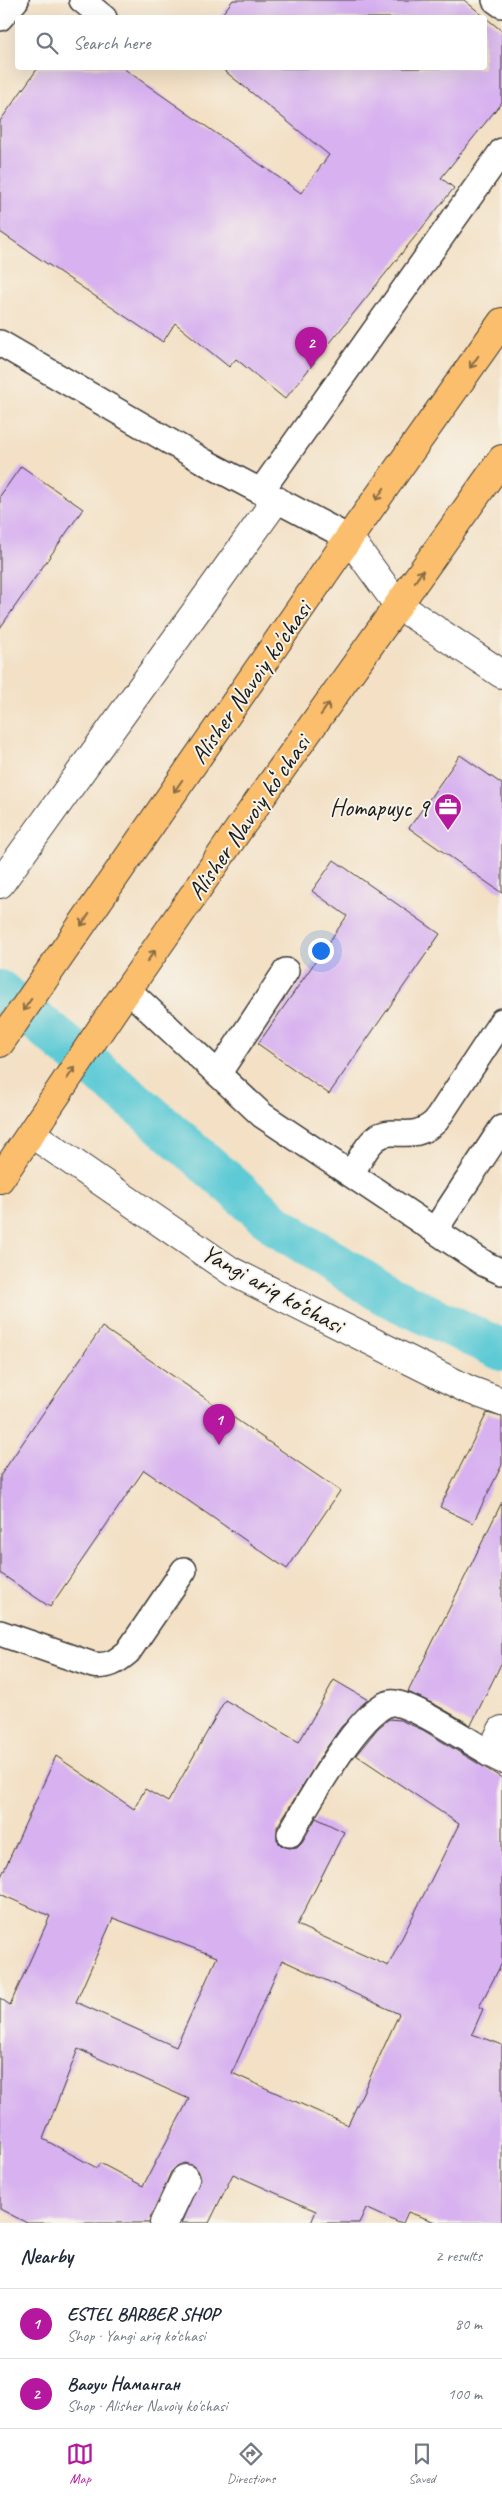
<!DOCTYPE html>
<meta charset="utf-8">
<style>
body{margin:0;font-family:Caveat,sans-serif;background:#f2f2f3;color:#1f2937}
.you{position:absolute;left:320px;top:950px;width:18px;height:18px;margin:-12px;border:4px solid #fff;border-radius:50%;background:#1a73e8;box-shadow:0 0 0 8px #1a73e833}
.badge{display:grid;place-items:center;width:32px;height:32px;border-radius:50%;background:#b5179e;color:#fff;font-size:16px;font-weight:700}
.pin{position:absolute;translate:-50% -41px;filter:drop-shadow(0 1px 2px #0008)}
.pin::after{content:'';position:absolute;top:26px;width:18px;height:15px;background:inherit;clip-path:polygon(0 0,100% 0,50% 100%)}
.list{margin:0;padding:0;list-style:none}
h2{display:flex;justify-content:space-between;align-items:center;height:65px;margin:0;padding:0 20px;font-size:21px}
h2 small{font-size:16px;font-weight:400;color:#747a83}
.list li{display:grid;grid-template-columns:32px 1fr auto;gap:15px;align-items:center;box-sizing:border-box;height:70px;padding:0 20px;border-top:1px solid #e0e1e3}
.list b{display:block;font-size:19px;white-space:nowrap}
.list p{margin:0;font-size:16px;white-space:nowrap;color:#747a83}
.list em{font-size:16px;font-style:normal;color:#747a83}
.icon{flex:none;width:28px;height:28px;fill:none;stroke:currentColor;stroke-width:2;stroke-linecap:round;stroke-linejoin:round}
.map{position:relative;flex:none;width:502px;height:2223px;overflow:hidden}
.search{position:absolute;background:#fff;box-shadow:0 5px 20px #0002;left:15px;right:15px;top:15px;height:55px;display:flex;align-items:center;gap:12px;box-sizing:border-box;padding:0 18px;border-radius:5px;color:#747a83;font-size:19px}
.sheet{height:205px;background:#fff}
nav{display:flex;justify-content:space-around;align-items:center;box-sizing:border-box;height:70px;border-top:1px solid #e0e1e3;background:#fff;font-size:14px;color:#747a83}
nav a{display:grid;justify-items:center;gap:2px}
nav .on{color:#b5179e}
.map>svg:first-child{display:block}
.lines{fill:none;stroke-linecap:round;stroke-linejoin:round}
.canal{stroke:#5dcad5;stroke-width:42}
.building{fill:#d7b1f0;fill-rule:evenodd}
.service-casing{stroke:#3c3935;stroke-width:28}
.pedestrian-casing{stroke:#3c3935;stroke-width:30}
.minor-casing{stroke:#3c3935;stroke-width:30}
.primary-casing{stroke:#3c3935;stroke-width:30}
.service{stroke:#fff;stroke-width:25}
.pedestrian{stroke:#fff;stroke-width:28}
.minor{stroke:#fff;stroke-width:28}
.primary{stroke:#fabe6d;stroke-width:28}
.oneway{stroke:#8b6d44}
.labels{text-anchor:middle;stroke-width:4;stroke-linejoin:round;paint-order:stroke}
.street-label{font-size:25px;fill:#1c1c1c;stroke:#f7f3e8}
.poi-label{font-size:25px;fill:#1c1c1c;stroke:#f7f3e8;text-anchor:end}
</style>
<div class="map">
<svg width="502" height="2223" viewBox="0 0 502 2223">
<rect width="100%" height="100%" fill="#f7f3e8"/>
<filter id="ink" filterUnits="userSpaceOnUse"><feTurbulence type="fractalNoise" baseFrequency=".02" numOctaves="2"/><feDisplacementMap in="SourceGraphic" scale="10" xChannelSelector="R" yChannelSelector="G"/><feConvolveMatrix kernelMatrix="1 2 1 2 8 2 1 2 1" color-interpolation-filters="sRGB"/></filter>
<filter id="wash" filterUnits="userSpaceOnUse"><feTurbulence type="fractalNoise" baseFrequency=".0096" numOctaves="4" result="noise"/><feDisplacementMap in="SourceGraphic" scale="20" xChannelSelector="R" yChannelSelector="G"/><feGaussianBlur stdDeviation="1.12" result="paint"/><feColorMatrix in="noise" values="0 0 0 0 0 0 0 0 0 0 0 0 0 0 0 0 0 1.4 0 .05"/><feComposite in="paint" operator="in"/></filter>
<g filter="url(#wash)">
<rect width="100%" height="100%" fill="#f3e0c5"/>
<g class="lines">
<polyline class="canal" points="0,991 138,1104 279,1227 384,1294 502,1350"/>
</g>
<g id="blocks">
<g class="building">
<polygon points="233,0 464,0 502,31 502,102 441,178 454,188 285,399 236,359 229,367 175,323 163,342 0,232 0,121 38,68 123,68 301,193 329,155 221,68 484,68 484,18 219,18"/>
<polygon points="21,466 83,509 0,628 0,496"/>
<polygon points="460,755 502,784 502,893 409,828"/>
<polygon points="334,860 440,934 329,1094 258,1044 347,916 312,891"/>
<polygon points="102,1327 340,1491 287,1569 144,1470 50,1607 0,1573 0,1476"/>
<polygon points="487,1413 502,1417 502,1465 473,1523 440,1507"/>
<polygon points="502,1502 502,1662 471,1725 436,1705 408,1692"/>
<path d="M334,1680L368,1700L341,1727L325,1750L277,1827V1841L282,1846L289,1848L297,1847L302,1842L316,1818L344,1832L297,1925L388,1966L459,1824L356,1755L378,1728L389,1719L400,1720L423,1730L502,1778V1963L479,2007L483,2009L472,2034L502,2045V2223H438L408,2212L403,2223H399L366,2208L359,2223H311L316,2211L233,2174L209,2223H181L201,2178L198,2170L192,2165L184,2163L177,2166L171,2172L149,2223H27L0,2209V1998L10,2005L50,1916L0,1894V1879L56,1756L134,1809L145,1789L168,1802L225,1700L299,1742ZM113,1918L217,1957L176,2047L76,2002ZM282,1960L399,2014L348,2125L232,2073ZM78,2049L189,2099L143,2186L100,2163L97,2168L43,2139Z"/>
</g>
</g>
</g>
<g filter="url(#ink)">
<use href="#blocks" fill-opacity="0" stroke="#3c3935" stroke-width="1"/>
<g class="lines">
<g class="service-casing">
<g id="service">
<polyline points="82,0 104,18"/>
<polyline points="495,0 502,5"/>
<polyline points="0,18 16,0"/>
<polyline points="0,343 205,462 349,538"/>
<polyline points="261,491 502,151"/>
<polyline points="128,990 262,1115 485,1264 502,1272"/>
<polyline points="218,1074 286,971"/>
<path d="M351,1174C358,1164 365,1147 375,1139C393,1124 411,1145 436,1121L502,1021"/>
<polyline points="435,1230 502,1128"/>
<path d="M0,1633L93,1665C109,1667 116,1662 128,1652L184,1570"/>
<path d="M290,1834C304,1811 365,1698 395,1703C420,1708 466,1740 490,1753"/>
</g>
</g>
<g class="pedestrian-casing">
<polyline id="pedestrian" points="0,884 276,500"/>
</g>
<g class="minor-casing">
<g id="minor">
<polyline points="349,538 398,605 502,674"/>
<polyline points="32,1134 231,1271 467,1389 502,1402"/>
<polyline points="502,1730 490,1753 502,1759"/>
<polyline points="164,2223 185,2179"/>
</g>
</g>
<g class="primary-casing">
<g id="primary">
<polyline points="0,1043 349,538 502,322"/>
<polyline points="0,1179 113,1011 241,826 502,459"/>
</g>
</g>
<use href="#service" class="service"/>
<use href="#pedestrian" class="pedestrian"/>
<use href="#minor" class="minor"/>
<use href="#primary" class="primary"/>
</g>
<defs><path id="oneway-shaft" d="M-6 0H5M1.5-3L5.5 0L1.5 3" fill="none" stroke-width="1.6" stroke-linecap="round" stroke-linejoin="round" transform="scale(1.25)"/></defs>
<g class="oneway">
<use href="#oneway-shaft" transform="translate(474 362) rotate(125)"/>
<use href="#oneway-shaft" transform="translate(380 494) rotate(125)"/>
<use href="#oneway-shaft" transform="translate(419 576) rotate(-55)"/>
<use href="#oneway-shaft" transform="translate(325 709) rotate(-55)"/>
<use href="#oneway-shaft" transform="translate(178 786) rotate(125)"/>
<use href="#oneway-shaft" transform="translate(85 920) rotate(125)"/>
<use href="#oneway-shaft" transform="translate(151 956) rotate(-55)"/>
<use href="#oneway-shaft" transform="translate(27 1005) rotate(125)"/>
<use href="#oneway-shaft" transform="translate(71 1073) rotate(-56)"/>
</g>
</g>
<defs>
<g id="office-pin" transform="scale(1.4375)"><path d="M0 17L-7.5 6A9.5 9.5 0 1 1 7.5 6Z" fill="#b5179e" stroke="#f7f3e8"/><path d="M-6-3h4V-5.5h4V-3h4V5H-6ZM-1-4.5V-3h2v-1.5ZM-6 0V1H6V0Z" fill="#fff"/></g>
</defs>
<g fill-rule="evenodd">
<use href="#office-pin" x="448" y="807"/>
</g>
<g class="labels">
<g class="street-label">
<text transform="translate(250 682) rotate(-55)" y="9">Alisher Navoiy ko'chasi</text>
<text transform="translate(248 817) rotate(-55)" y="9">Alisher Navoiy koʻchasi</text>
<text transform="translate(273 1288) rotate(29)" y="9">Yangi ariq ko‘chasi</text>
</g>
<g class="poi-label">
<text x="429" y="816">Нотариус 9</text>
</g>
</g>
</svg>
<div class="you"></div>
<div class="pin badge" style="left:219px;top:1445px">1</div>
<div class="pin badge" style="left:311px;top:368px">2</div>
<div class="search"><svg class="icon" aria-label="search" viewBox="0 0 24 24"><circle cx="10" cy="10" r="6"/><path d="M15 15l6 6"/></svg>Search here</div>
</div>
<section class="sheet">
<h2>Nearby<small>2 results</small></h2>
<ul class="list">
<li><span class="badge">1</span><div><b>ESTEL BARBER SHOP</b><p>Shop · Yangi ariq ko‘chasi</p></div><em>80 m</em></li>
<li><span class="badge">2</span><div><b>Baoyu Наманган</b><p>Shop · Alisher Navoiy ko'chasi</p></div><em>100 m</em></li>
</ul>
</section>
<nav>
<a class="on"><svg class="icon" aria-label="map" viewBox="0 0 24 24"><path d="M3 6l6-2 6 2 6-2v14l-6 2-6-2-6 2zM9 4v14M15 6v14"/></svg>Map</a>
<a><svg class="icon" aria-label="directions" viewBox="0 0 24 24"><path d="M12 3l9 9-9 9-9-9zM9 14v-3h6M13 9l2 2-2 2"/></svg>Directions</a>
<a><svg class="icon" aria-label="saved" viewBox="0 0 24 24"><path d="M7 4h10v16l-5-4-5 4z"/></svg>Saved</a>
</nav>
